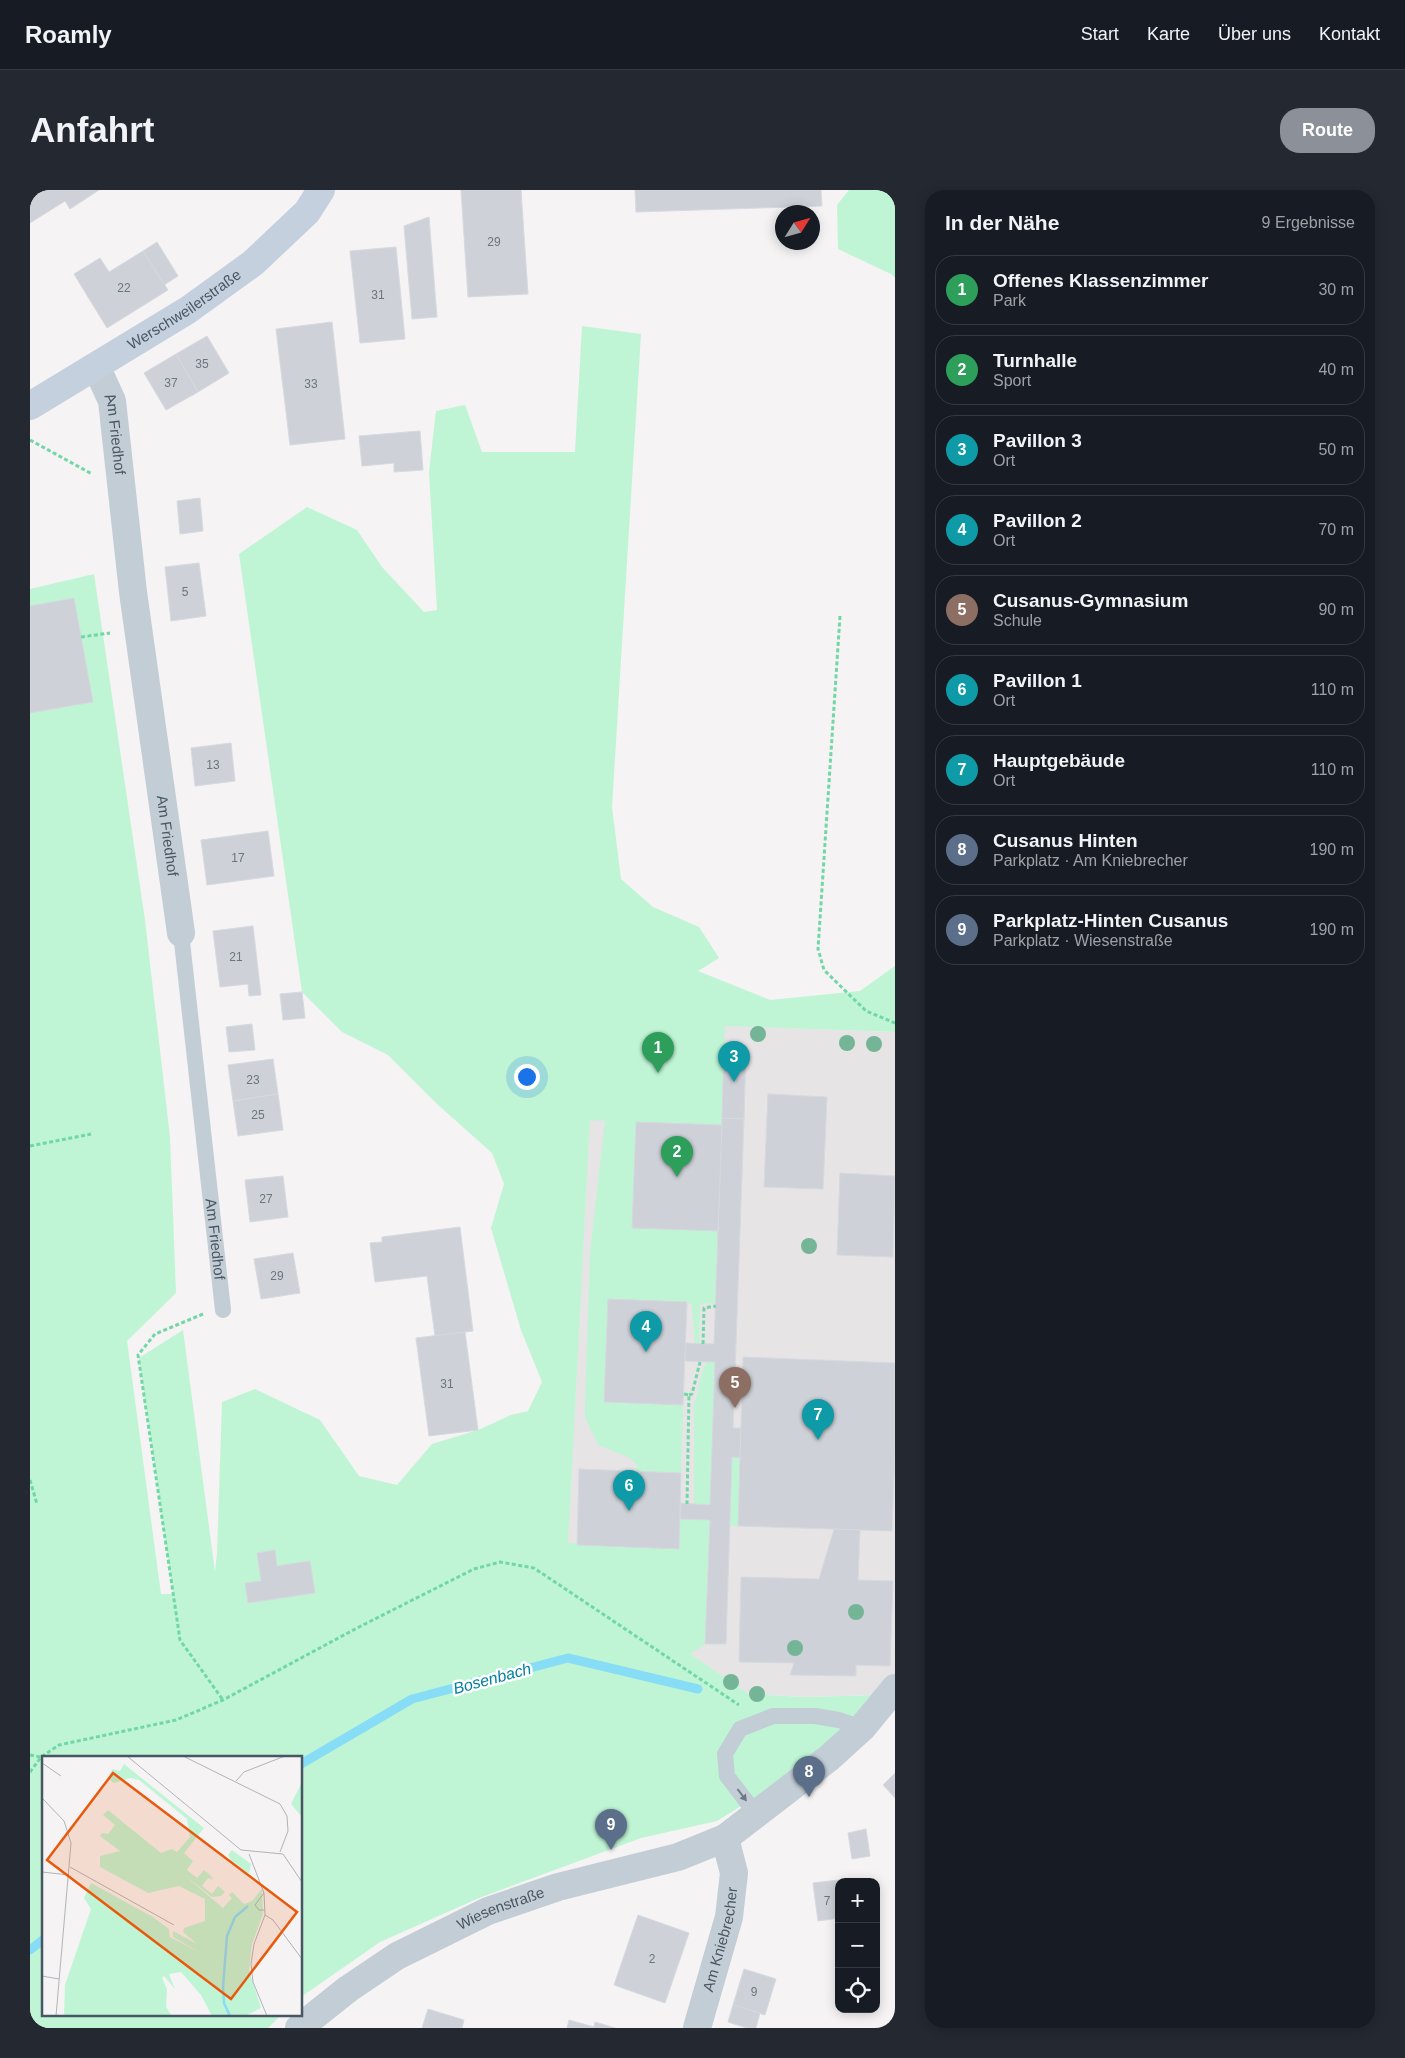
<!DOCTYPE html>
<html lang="de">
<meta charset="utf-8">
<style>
body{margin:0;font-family:Helvetica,sans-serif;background:#242831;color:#f1f3f6}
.controls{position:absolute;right:15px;bottom:15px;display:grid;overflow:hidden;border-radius:10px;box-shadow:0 2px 12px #0003}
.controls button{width:45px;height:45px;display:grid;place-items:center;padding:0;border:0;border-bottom:1px solid #363941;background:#171b24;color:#f1f3f6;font:25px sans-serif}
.compass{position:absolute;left:745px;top:15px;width:45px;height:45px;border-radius:50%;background:#171b24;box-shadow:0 2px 12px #0003;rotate:53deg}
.you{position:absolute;left:496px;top:886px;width:18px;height:18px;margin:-12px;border:4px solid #fff;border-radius:50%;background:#1a73e8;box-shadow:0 0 0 8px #1a73e833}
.badge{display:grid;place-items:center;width:32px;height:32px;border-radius:50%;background:#8c9099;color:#fff;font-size:16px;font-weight:700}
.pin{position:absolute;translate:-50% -41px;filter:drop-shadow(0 1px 2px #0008)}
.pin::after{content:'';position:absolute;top:26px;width:18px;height:15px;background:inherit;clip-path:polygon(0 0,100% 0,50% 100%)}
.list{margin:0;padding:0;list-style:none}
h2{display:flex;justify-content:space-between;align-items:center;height:65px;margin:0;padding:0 20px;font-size:21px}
h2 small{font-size:16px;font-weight:400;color:#9ea1a6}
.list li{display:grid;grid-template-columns:32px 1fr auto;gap:15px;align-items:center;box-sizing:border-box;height:70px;margin:0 10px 10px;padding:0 10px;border:1px solid #363941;border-radius:20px}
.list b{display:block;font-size:19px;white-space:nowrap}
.list p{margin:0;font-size:16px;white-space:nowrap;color:#9ea1a6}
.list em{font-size:16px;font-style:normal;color:#9ea1a6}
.icon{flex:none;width:28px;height:28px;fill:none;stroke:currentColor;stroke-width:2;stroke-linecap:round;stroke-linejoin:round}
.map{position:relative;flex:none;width:865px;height:1838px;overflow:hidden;border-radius:20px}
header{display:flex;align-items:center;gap:30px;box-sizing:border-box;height:70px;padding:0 25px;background:#171b24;border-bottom:1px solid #363941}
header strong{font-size:24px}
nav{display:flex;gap:28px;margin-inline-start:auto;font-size:18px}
.intro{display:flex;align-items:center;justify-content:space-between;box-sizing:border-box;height:120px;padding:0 30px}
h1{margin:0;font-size:35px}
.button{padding:12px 22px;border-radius:20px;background:#8c9099;color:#fff;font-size:18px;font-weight:700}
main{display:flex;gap:30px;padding:0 30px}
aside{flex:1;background:#171b24;border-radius:20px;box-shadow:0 2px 12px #0003}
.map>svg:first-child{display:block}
.education{fill:#e6e4e5}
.green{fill:#bff5d5}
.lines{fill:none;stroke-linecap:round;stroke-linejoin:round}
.stream{stroke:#88ddf6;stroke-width:9}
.building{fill:#ced2d8;stroke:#d6d9df}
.path{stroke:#72d7a7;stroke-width:3;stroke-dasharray:4 2.5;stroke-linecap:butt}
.lane{stroke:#c3cdd5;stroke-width:16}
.street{stroke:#c3cdd5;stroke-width:28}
.secondary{stroke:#c4d0dd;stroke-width:28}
.tree{fill:#75b597}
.oneway{fill:#6d7a85}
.labels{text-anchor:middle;stroke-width:5;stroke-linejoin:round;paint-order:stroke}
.number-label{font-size:12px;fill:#6a7580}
.street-label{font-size:15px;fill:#485663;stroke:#fff}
.water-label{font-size:16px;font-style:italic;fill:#0380a4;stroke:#fff}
.inset-river{fill:none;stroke:#88ddf6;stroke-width:2.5}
.inset-road{fill:none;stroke:#b0b4b9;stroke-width:1}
.view{fill:#e8590c;fill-opacity:0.15;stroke:#e8590c;stroke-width:2.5}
.inset-edge{fill:none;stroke:#485663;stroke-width:2.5}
</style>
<header>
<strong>Roamly</strong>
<nav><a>Start</a><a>Karte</a><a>Über uns</a><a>Kontakt</a></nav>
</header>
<div class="intro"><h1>Anfahrt</h1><a class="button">Route</a></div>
<main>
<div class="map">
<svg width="865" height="1838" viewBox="0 0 865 1838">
<rect width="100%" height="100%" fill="#f5f3f3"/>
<polygon class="education" points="565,831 865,842 865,1494 847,1505 775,1507 719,1504 536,1382"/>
<g class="green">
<polygon points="819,0 865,0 865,88 861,84 808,59 807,15"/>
<polygon points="552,136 611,144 582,617 591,689 623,717 669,737 689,768 668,781 740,810 830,801 865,776 865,842 695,836 685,1113 670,1114 669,1154 665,1154 662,1115 657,1112 578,1109 574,1212 653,1215 651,1283 606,1281 607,1275 600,1268 568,1255 555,1227 555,1216 560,1063 575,931 560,930 538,1353 648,1359 650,1329 680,1330 675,1454 660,1464 719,1504 775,1507 847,1505 811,1546 727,1612 724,1608 687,1631 611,1648 449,1708 350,1752 271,1807 271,1567 14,1567 14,1824 252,1824 238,1838 0,1838 0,399 64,384 115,730 140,947 146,1103 97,1151 131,1404 143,1404 109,1168 153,1140 185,1382 187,1363 192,1212 225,1199 290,1230 329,1286 367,1295 402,1254 448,1240 481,1225 498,1221 512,1192 491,1140 461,1038 474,994 462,963 406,913 358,865 312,842 272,802 209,364 277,317 327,340 352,377 394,422 407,420 399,282 406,221 435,215 452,262 545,262"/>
<path d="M677,1172H685L680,1315L664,1314V1214C670,1201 669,1183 677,1172Z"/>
<polygon points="702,1267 711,1268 708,1336 700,1336"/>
</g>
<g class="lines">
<g class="stream">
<polyline points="271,1574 382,1509 538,1468 668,1499"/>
<polyline points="0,1760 14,1749"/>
</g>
</g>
<g class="building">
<polygon points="0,0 69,0 40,19 35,11 0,33"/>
<polygon points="431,0 491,0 498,104 438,107"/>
<polygon points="605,0 791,0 792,16 606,22"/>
<polygon points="399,27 407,127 382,129 374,36"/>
<polygon points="127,52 148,86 134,95 113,61"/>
<polygon points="366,57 375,149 330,153 320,61"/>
<polygon points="113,61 138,100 77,138 44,84 70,68 79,82"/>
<polygon points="302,132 315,249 260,255 246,139"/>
<polygon points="177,146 199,183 168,202 146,164"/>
<polygon points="146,164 168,202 136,220 114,183"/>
<polygon points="390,241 393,280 364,282 364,273 332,276 329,246"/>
<polygon points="170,308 173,341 150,344 147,311"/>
<polygon points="169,373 176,426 141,431 135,377"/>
<polygon points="44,408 63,512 0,523 0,416"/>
<polygon points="201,553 205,591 165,596 161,558"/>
<polygon points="238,641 244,686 177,695 171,650"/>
<polygon points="223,736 231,805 219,806 218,794 190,797 183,741"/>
<polygon points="272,802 275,828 253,830 250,804"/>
<polygon points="222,834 225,860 199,862 196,837"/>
<polygon points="694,855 716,856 714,929 692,928"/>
<polygon points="243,869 248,904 203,911 198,875"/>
<polygon points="248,904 253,940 208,946 203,911"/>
<polygon points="738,904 797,907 793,999 734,997"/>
<polygon points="692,928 714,929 703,1238 712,1238 711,1268 702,1267 696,1454 675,1454 680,1330 650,1329 650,1313 680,1315 685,1172 655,1171 655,1153 684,1154"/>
<polygon points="606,932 692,935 688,1041 602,1038"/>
<polygon points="810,983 865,986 863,1067 807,1065"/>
<polygon points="253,986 258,1027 220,1032 215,990"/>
<polygon points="430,1037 443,1141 405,1146 397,1086 345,1092 340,1053 352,1052 352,1047"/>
<polygon points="263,1063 270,1103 231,1109 224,1069"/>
<polygon points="578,1109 657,1112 653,1215 574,1212"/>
<polygon points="435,1142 448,1240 399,1246 386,1148"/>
<polygon points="713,1167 865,1173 865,1262 862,1341 708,1336"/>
<polygon points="549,1279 651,1283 649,1359 547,1355"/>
<polygon points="804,1339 830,1340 828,1390 863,1391 860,1476 826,1475 826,1486 760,1485 764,1473 709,1472 711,1387 789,1389"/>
<polygon points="245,1360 247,1376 280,1371 285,1403 218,1413 215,1393 231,1391 227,1363"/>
<polygon points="865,1583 865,1608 853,1595"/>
<polygon points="836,1639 840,1666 822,1669 818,1643"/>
<polygon points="817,1689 817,1692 809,1692 809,1728 788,1731 783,1693"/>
<polygon points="608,1725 659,1743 635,1813 584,1795"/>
<polygon points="714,1779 746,1789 735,1825 703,1815"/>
<polygon points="703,1815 730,1823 726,1838 717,1838 698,1832"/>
<polygon points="398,1819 434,1830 432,1838 392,1838"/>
<polygon points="539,1830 564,1837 565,1832 585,1838 537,1838"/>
</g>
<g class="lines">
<g class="path">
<polyline points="0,250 62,284"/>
<polyline points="810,426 788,759 794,780 836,821 865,833"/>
<polyline points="51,447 80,443"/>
<polyline points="0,956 61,944"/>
<polyline points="173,1124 125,1144 108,1165 150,1450 193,1510"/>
<polyline points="673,1154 674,1118 686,1116"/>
<polyline points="654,1204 659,1205 657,1314"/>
<polyline points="659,1205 662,1204 670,1172"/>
<polyline points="0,1290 7,1314"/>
<polyline points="0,1565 11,1567"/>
<polyline points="0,1582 11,1567 29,1555 146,1530 193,1510 327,1438 444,1379 470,1372 504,1378 709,1515"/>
</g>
<g class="lane">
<path id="s1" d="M151,743L193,1120"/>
<polyline points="726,1624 697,1586 695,1564 710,1539 743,1526 785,1526 809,1530 832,1538"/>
</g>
<g class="street">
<path id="s2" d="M64,178L72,189L82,211L103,402L151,743"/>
<path id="s3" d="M269,1838L318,1799L367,1766L458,1721L528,1697L648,1667L695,1648L799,1568L832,1538L865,1498"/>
<path id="s4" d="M667,1838L699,1727L704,1683L695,1648"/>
</g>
<path class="secondary" id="s5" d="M0,216L158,120L223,73L277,22L291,0"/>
</g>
<g class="tree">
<circle cx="728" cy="844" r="8"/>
<circle cx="817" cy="853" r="8"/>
<circle cx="844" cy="854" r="8"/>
<circle cx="779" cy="1056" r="8"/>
<circle cx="826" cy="1422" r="8"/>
<circle cx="765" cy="1458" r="8"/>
<circle cx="701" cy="1492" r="8"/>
<circle cx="727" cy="1504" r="8"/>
</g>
<defs><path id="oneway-solid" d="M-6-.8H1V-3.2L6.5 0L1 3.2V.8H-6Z" transform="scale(1.25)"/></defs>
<use class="oneway" href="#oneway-solid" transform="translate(712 1605) rotate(53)"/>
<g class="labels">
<g class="number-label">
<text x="464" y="56">29</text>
<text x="94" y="102">22</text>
<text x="348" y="109">31</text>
<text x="172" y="178">35</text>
<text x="141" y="197">37</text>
<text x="281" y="198">33</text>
<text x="155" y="406">5</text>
<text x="183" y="579">13</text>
<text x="208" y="672">17</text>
<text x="206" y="771">21</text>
<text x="223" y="894">23</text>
<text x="228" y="929">25</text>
<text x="236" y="1013">27</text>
<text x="247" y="1090">29</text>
<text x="417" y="1198">31</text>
<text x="797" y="1715">7</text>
<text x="622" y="1773">2</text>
<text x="724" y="1806">9</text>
</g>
<g class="street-label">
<text dy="5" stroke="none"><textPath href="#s5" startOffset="182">Werschweilerstraße</textPath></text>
<text dy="5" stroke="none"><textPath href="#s2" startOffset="71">Am Friedhof</textPath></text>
<text dy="5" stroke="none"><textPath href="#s2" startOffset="476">Am Friedhof</textPath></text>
<text dy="5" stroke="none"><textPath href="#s1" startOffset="308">Am Friedhof</textPath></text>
<text dy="5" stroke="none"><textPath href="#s3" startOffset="236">Wiesenstraße</textPath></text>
<text dy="5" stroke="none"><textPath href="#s4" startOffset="92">Am Kniebrecher</textPath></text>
</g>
<g class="water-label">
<text transform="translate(462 1488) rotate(-15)" y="6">Bosenbach</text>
</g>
</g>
<g transform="translate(12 1566)">
<rect width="260" height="260" fill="#f5f3f3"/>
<path d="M82,8L162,72L142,97L151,105L145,114L155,122L162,114L173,123L168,120L171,124L166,122L160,130L170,138L176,130L183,136L179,140L170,141L141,118L181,152L190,142L187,139L190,136L202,148L210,145L220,133L221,158L210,188L207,214L219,252L203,260H170L159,239L139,216L127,218L133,233L122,220L120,222L125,233L124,251L130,260H22L23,229L49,153L42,142L49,127L111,161L127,173L128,181L157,196L131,181V175L155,188L141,176L142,172L163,165V143L137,130L106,137L58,111V100L78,95L58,80L60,77L66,78L73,69L61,59L66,54L119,97L130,93L135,96L148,81L145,63L97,24L88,22L72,27L68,24V17L71,13L78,15ZM260,26V61L249,48ZM190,94L209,108L207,118L189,104L186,99Z" fill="#bff5d5"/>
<path class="inset-river" d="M188,260L182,247L181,231L185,180L193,161L206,150"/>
<path class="inset-road" d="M85,0L199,94L241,98L260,126M141,0L238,48L245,60L246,75L238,96M0,7L19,20M194,25L202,16L243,0M0,42L22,65L29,87L14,260M207,98L222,137L223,159L212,188L209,208L211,226L225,260M28,111L132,169M0,116L27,119M222,137L213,149L217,154H223M223,159L231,164L260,203M0,220L17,223"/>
<path class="view" d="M71,17L255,156L189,243L5,104Z"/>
<rect width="260" height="260" class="inset-edge"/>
</g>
</svg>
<div class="controls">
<button>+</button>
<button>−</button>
<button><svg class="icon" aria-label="locate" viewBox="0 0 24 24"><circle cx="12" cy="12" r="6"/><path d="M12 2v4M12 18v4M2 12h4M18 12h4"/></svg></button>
</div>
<svg class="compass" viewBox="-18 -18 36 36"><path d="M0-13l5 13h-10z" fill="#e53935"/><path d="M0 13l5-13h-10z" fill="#9ea1a6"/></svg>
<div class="you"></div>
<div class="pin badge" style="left:628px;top:883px;background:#2e9e5b">1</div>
<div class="pin badge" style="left:647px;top:987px;background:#2e9e5b">2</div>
<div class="pin badge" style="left:704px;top:892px;background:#0f9aa8">3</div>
<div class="pin badge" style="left:616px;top:1162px;background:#0f9aa8">4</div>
<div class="pin badge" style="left:705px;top:1218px;background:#8d6e63">5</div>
<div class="pin badge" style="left:599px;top:1321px;background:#0f9aa8">6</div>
<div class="pin badge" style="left:788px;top:1250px;background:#0f9aa8">7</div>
<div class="pin badge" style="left:779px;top:1607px;background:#5c6f8a">8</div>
<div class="pin badge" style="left:581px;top:1660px;background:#5c6f8a">9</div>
</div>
<aside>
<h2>In der Nähe<small>9 Ergebnisse</small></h2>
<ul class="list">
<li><span class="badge" style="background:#2e9e5b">1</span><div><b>Offenes Klassenzimmer</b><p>Park</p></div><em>30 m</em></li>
<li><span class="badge" style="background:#2e9e5b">2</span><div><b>Turnhalle</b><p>Sport</p></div><em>40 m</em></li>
<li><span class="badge" style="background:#0f9aa8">3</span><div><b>Pavillon 3</b><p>Ort</p></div><em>50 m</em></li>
<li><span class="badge" style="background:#0f9aa8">4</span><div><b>Pavillon 2</b><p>Ort</p></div><em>70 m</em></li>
<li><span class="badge" style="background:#8d6e63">5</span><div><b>Cusanus-Gymnasium</b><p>Schule</p></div><em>90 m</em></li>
<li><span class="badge" style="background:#0f9aa8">6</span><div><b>Pavillon 1</b><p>Ort</p></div><em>110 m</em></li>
<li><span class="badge" style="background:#0f9aa8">7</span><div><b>Hauptgebäude</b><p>Ort</p></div><em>110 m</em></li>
<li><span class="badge" style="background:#5c6f8a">8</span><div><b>Cusanus Hinten</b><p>Parkplatz · Am Kniebrecher</p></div><em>190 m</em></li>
<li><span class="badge" style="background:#5c6f8a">9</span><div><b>Parkplatz-Hinten Cusanus</b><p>Parkplatz · Wiesenstraße</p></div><em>190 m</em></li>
</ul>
</aside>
</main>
